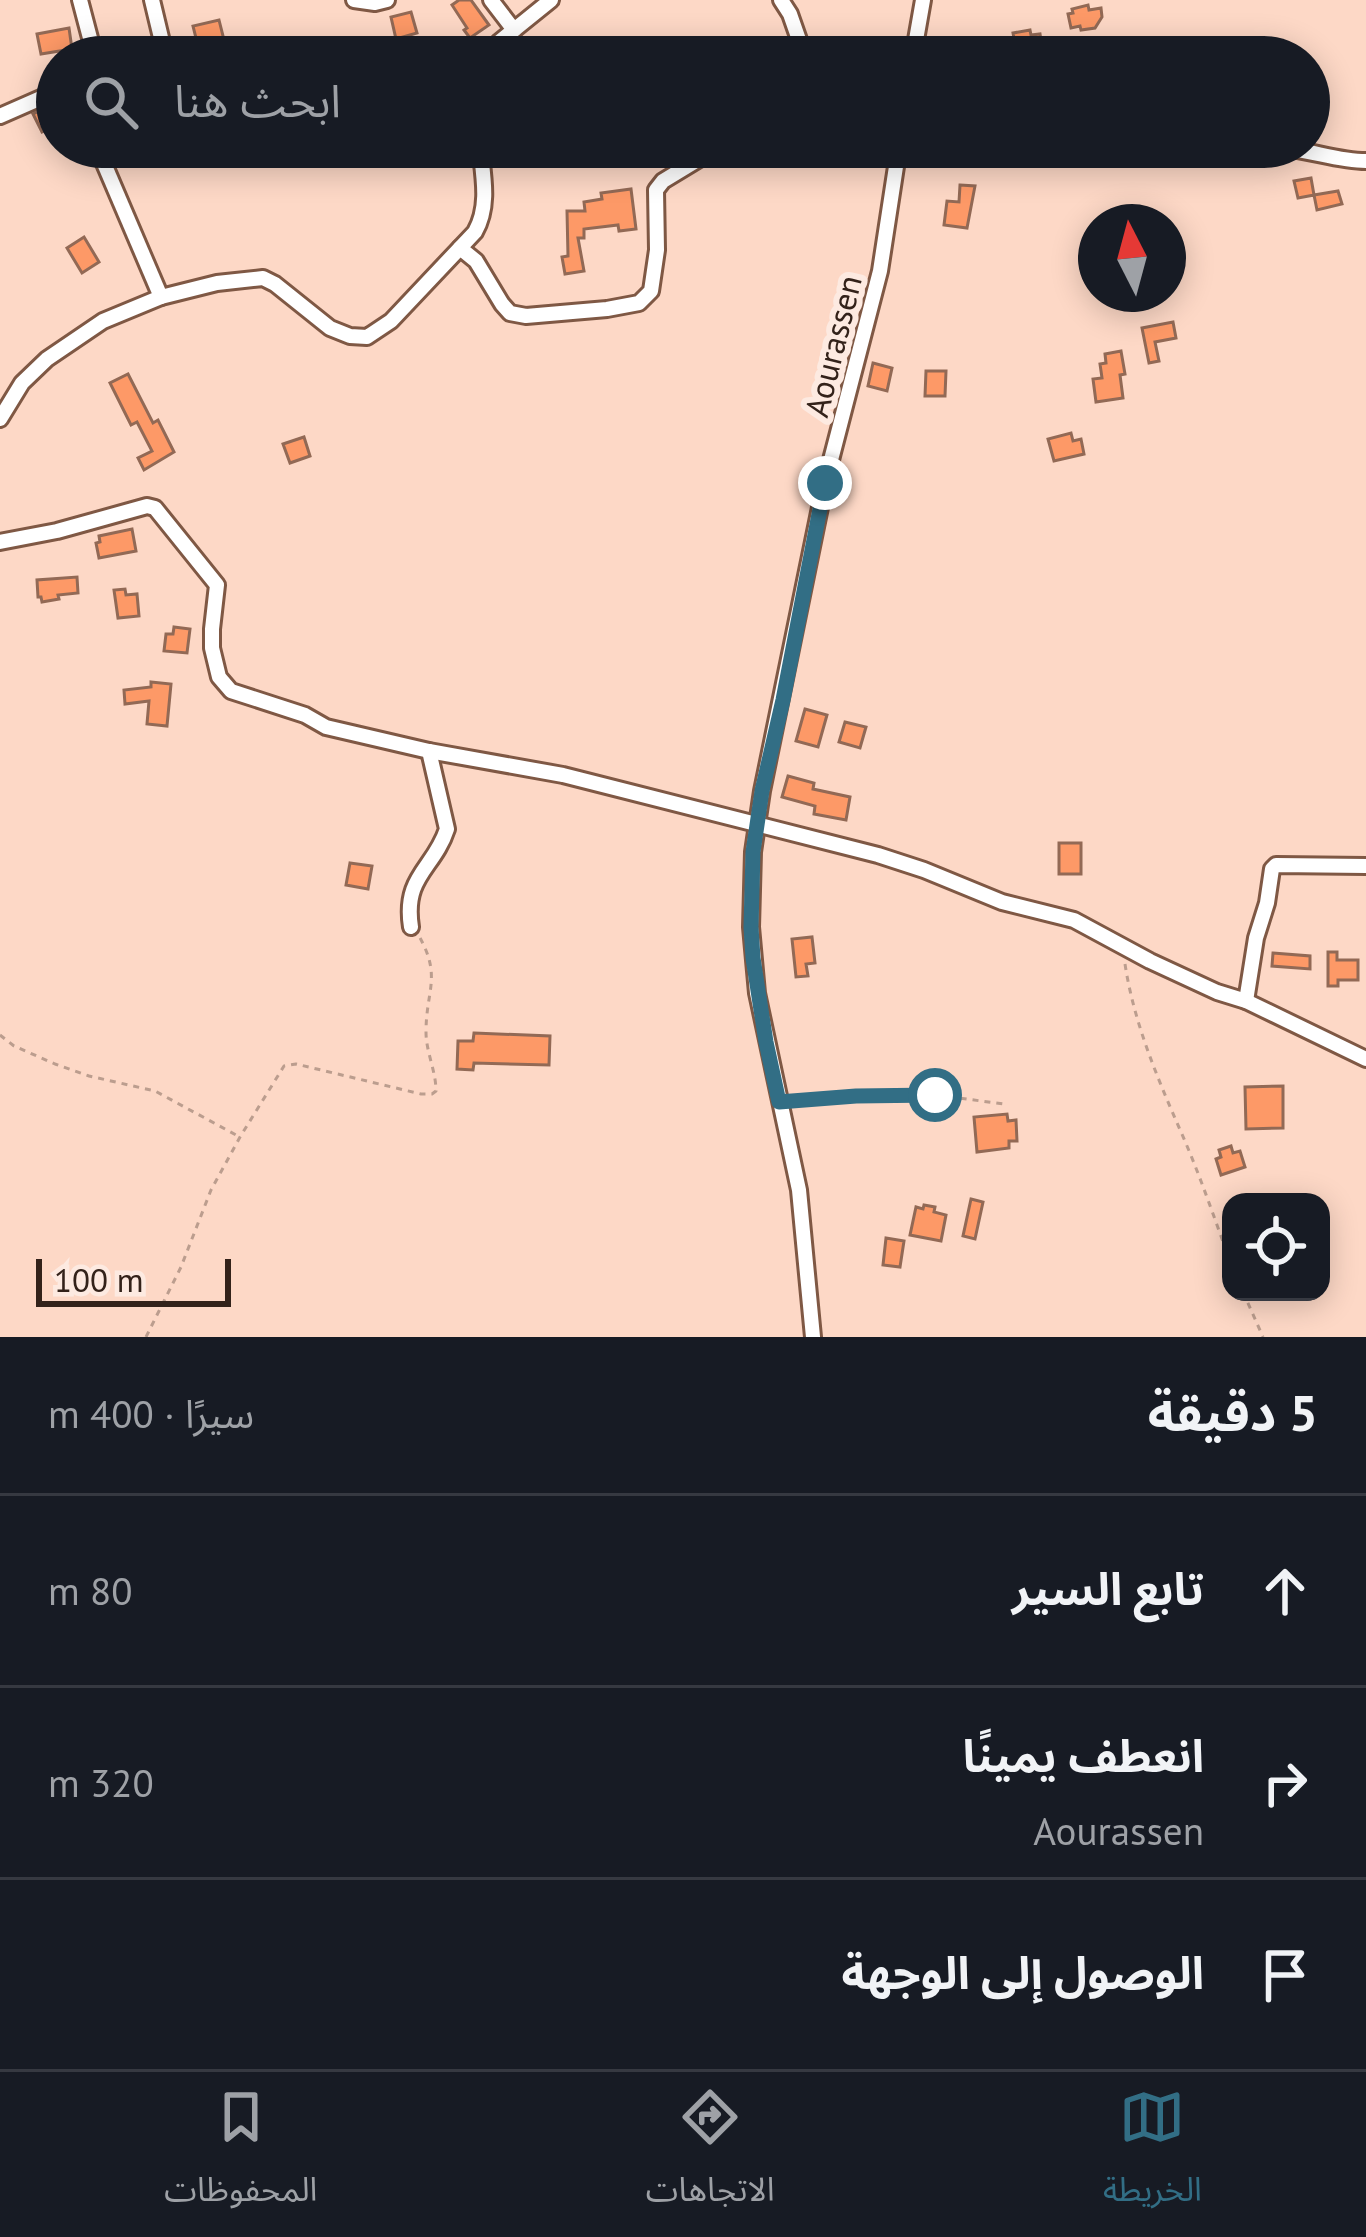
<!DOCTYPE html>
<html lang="ar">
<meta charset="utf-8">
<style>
body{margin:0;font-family:"PT Sans","Noto Sans Arabic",sans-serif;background:#20242c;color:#f1f3f6;direction:rtl}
.controls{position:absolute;right:36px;bottom:36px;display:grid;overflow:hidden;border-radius:24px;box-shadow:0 6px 30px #0003}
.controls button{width:108px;height:108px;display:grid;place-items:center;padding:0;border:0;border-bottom:3px solid #363941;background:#171b24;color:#f1f3f6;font:60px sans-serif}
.compass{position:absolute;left:1078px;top:204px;width:108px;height:108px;border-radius:50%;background:#171b24;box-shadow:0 6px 30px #0003;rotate:354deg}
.scale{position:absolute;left:36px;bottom:30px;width:195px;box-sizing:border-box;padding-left:12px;border:6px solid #33221a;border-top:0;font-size:33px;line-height:42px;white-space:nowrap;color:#33221a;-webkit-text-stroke:9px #fdeae1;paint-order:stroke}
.stop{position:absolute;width:36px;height:36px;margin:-27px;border:9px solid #326e85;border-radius:50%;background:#fff}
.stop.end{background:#326e85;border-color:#fff;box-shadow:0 3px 12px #0008}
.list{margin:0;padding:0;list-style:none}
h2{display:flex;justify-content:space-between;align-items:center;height:156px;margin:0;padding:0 48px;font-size:51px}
h2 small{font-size:39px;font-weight:400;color:#9ea1a6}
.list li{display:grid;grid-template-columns:78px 1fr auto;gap:36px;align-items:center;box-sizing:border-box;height:192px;padding:0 48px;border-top:3px solid #363941}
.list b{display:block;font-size:45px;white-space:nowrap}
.list p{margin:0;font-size:39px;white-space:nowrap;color:#9ea1a6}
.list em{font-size:39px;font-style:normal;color:#9ea1a6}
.icon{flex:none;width:66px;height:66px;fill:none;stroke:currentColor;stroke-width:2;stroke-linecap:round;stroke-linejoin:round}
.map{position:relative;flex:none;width:1366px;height:1337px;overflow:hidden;direction:ltr}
.search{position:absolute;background:#171b24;box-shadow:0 6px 30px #0003;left:36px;right:36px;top:36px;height:132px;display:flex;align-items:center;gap:30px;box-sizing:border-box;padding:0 42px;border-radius:66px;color:#9ea1a6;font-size:45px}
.sheet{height:732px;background:#171b24}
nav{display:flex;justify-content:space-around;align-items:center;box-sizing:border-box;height:168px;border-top:3px solid #363941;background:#171b24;font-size:33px;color:#9ea1a6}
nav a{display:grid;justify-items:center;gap:6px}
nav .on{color:#326e85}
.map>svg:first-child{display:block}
.building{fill:#fd9967;stroke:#926955;stroke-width:3}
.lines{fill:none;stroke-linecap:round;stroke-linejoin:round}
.minor-casing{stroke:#7f5844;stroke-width:20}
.path{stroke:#bb9d8e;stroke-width:3;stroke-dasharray:6 6;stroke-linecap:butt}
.minor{stroke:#fff;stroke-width:14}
.route{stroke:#326e85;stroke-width:15}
.labels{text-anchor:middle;stroke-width:12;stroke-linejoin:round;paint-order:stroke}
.street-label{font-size:33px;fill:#33221a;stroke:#fdeae1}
</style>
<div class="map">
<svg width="1366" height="1337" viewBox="0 0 1366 1337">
<rect width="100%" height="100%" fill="#fdd8c6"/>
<g class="building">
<polygon points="459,0 471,0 489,25 470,38 464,30 467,28 452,5"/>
<polygon points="1088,5 1089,10 1101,8 1102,17 1095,28 1081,30 1080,26 1071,28 1068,14 1073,13 1072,9"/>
<polygon points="411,12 417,33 396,39 391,17"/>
<polygon points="219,20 226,48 200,54 193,26"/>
<polygon points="69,28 72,49 41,54 37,34"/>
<polygon points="1030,30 1031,35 1040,34 1042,47 1063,42 1066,57 1015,57 1014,52 1024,50 1016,49 1013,33"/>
<polygon points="57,103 57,146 48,129 42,132 33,114"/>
<polygon points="1311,178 1314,195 1338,191 1342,204 1317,210 1314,195 1298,198 1294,181"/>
<polygon points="960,185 975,186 967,228 944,225 947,201 959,202"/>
<polygon points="631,189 636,229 619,231 618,225 584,229 584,238 578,238 584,271 565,274 562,257 568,256 567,211 585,211 584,202 602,199 601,193"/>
<polygon points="84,237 99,262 82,273 67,248"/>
<polygon points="1173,322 1176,338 1155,342 1159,361 1149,363 1142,328"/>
<polygon points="1121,351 1125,374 1120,375 1123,398 1096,402 1093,379 1102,378 1100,364 1106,363 1105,354"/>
<polygon points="873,363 892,368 887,391 868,386"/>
<polygon points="926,371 946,371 945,396 925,396"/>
<polygon points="128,374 153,423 158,420 174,452 144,470 138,458 152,451 137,422 131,425 110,383"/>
<polygon points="1071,433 1073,441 1081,439 1084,454 1054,461 1048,439"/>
<polygon points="304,437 310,456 290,463 283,444"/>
<polygon points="132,529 136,551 99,558 96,543 100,542 99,536"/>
<polygon points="77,577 78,593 58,595 59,599 42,602 41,597 38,597 37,580"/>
<polygon points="125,589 126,595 137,594 139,616 118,618 114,590"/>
<polygon points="174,627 190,629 187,653 164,651 166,634 173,634"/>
<polygon points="151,682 171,684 167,726 147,724 149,701 125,704 124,690 151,687"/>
<polygon points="805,709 827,715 818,747 796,741"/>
<polygon points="845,722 866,727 860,748 839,742"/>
<polygon points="788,776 814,783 813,789 850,797 846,820 814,814 815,806 782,797"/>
<rect x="1059" y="843" width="22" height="31"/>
<polygon points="350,863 372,866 368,889 346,885"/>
<polygon points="812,937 815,963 806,964 808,976 796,977 792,939"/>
<polygon points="1328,952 1337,952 1337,960 1358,960 1358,980 1338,980 1338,986 1328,986"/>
<polygon points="1273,953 1310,956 1310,969 1272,966"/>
<polygon points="474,1033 550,1036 549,1065 474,1063 473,1070 457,1069 458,1041 473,1041"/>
<polygon points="1283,1086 1283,1128 1246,1129 1245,1087"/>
<polygon points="1007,1114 1008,1121 1016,1120 1017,1141 1009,1141 1009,1148 977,1152 974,1117"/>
<polygon points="1231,1146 1233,1153 1240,1151 1245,1167 1221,1175 1216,1159 1221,1157 1219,1150"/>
<polygon points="971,1199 983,1202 975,1239 963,1236"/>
<polygon points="924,1205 935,1207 934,1212 946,1215 941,1241 910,1235 916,1207 923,1209"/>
<polygon points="886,1238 904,1241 900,1267 883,1265"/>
</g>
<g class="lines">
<g class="minor-casing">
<g id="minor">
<polyline points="80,0 95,57"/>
<polyline points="152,0 163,46 161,53 153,57"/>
<polyline points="354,0 375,3 387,0"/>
<polyline points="491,0 514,30"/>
<polyline points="781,0 790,14 805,57"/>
<polyline points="484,57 499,42 551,0"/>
<polyline points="913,57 923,0"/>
<polyline points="0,116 57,91"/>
<polyline points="97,147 161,297"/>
<path d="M1114,147L1122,157L1291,149C1316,152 1340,161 1366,161"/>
<polyline points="460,248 476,261 502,304 510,313 526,316 607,309 639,303 651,291 657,250 656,190 663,181 719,147"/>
<path d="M0,419L22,383L47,359L103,321L161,297L217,283L263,278L275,284L330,328L350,336L367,337L391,321L475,232C490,206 483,175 480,147"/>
<polyline points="0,542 57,531 147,506 155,508 217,585 212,629 212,648 219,677 231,691 305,715 326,727 429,751 563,775 878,855 924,870 1002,902 1074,920 1150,961 1217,992 1246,1001 1366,1059"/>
<path d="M411,927C403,876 434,869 447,829L429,751"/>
<polyline points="1246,1001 1256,938 1267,903 1272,869 1276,865 1366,866"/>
<polyline points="813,1337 799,1190 757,993 751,927 753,852 762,791 825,483 880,271 899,147"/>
</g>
</g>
<g class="path">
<path d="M1125,964C1134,1023 1157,1077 1181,1132C1200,1175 1215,1220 1231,1264"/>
<polyline points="0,1035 14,1046 55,1064 89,1076 155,1091 238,1136"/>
<polyline points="793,1101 908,1095 936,1095 1004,1104"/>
<polyline points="1243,1292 1263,1337"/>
<path d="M146,1337L181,1267L211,1190L240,1137L284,1066L296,1064L421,1094H432L436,1091C436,1071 426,1052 426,1032C426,990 442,977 419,936"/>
</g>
<use href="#minor" class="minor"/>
</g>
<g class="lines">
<polyline class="route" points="825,483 783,700 762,791 753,852 751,927 753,958 766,1042 779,1102 856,1096 935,1095"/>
</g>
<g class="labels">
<g class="street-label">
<text transform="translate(833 346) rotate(-76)" y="12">Aourassen</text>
</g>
</g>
</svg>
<div class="controls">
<button><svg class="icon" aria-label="locate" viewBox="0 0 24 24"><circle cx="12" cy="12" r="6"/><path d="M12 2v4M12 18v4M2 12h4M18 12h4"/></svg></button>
</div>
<svg class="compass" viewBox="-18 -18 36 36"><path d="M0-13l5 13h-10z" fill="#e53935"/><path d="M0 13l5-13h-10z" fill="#9ea1a6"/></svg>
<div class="scale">100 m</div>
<div class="stop" style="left:935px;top:1095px"></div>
<div class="stop end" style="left:825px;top:483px"></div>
<div class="search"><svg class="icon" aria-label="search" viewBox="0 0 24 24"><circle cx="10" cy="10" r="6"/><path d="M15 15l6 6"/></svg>ابحث هنا</div>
</div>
<section class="sheet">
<h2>5 دقيقة<small>سيرًا · 400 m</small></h2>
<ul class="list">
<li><svg class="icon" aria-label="ahead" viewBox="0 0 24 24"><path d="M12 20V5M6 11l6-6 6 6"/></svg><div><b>تابع السير</b></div><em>80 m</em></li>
<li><svg class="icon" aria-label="right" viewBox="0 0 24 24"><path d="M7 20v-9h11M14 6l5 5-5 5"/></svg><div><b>انعطف يمينًا</b><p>Aourassen</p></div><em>320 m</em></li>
<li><svg class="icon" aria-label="arrive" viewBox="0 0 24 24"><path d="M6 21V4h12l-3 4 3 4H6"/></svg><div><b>الوصول إلى الوجهة</b></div></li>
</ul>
</section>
<nav>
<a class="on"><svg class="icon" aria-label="map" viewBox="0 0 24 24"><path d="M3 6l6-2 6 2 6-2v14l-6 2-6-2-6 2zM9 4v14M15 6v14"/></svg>الخريطة</a>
<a><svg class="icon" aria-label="directions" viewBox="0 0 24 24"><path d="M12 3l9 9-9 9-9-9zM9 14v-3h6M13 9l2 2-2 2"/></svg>الاتجاهات</a>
<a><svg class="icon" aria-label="saved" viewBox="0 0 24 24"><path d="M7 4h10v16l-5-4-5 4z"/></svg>المحفوظات</a>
</nav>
